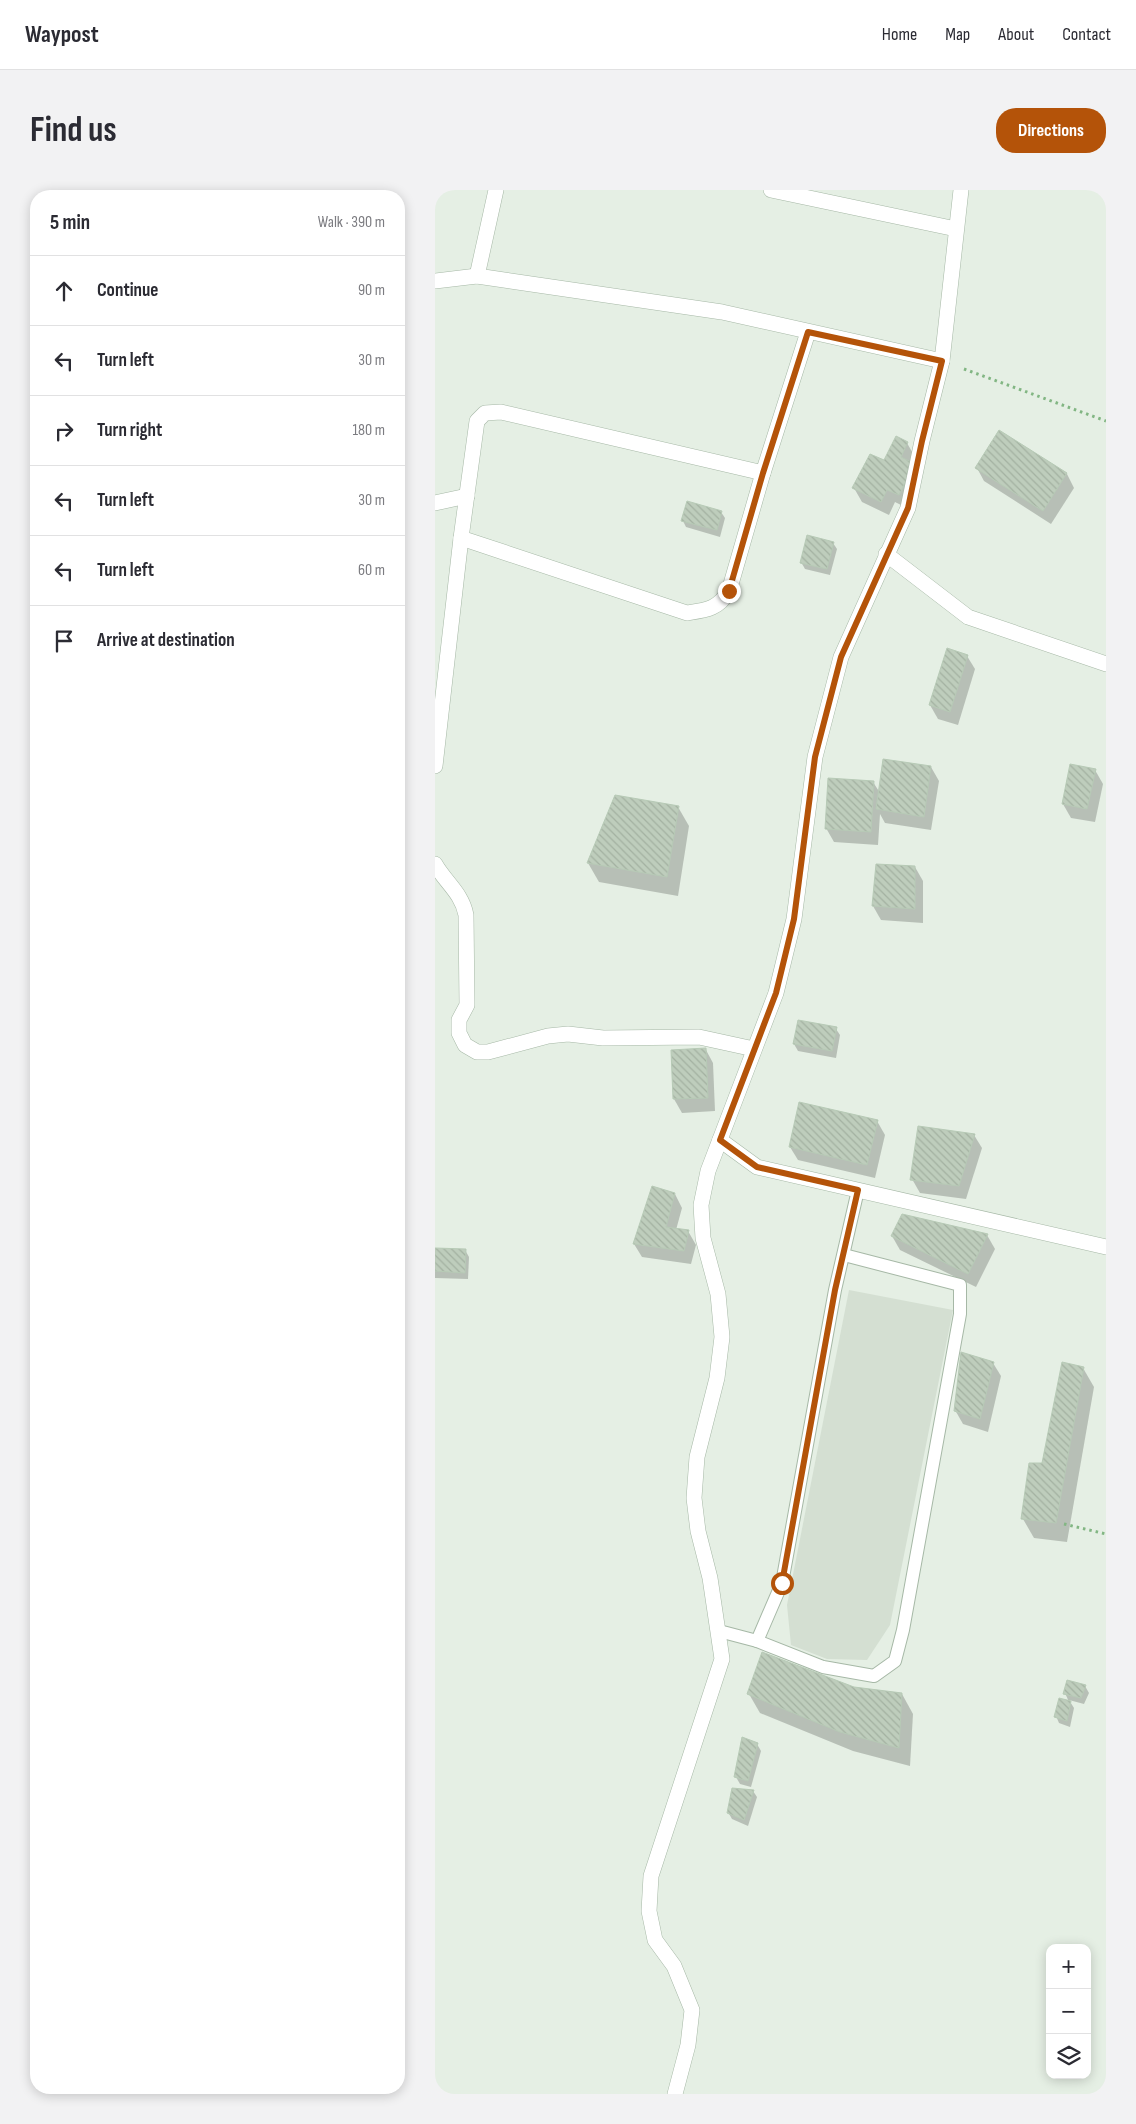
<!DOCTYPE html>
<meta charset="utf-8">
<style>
body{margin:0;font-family:"Sofia Sans Condensed",sans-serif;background:#f2f2f3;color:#2b2b33}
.controls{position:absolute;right:15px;bottom:15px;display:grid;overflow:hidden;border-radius:10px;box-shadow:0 2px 12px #0003}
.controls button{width:45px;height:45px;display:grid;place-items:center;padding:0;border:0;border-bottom:1px solid #e1e1e2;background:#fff;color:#2b2b33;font:25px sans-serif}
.stop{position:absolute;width:15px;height:15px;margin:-11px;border:4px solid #b45309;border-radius:50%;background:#fff}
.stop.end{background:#b45309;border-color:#fff;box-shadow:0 1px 5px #0008}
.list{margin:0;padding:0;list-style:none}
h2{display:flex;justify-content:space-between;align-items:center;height:65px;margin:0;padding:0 20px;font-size:21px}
h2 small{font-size:16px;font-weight:400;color:#7c7c81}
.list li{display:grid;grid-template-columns:32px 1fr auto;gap:15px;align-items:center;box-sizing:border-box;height:70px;padding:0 20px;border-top:1px solid #e1e1e2}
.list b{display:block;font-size:19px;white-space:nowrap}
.list em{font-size:16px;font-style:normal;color:#7c7c81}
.icon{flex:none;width:28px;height:28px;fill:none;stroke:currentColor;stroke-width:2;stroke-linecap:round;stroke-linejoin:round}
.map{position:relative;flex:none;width:671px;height:1904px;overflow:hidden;border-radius:20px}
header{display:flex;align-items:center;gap:30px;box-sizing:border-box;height:70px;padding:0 25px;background:#fff;border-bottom:1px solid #e1e1e2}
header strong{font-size:24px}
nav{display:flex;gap:28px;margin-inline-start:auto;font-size:18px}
.intro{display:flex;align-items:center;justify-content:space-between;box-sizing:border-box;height:120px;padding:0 30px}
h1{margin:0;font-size:35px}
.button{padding:12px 22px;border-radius:20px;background:#b45309;color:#fff;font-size:18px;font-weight:700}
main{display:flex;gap:30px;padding:0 30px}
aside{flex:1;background:#fff;border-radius:20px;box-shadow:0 2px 12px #0003}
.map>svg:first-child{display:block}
.built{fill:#d4dfd2}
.shadow{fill:#0003}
.building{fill:url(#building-back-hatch);stroke:#b7cab6}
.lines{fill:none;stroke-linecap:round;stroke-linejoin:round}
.lane-casing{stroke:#a6b8a6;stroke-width:14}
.street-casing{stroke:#a6b8a6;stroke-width:16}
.path{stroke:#82b683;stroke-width:3;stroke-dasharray:2.5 4;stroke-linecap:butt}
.lane{stroke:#fff;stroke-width:12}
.street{stroke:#fff;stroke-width:15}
.route{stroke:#b45309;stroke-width:6}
</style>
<header>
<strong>Waypost</strong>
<nav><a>Home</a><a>Map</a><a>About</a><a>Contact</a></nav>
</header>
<div class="intro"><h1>Find us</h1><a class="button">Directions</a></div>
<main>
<aside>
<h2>5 min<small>Walk · 390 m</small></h2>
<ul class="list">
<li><svg class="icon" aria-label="ahead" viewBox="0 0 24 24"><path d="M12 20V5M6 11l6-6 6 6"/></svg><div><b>Continue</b></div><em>90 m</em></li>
<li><svg class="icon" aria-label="left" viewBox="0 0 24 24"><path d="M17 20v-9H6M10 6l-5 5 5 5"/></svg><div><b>Turn left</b></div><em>30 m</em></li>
<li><svg class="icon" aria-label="right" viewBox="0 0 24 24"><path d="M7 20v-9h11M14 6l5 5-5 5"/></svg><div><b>Turn right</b></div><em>180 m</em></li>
<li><svg class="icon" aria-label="left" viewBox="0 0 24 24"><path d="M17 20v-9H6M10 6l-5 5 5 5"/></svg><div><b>Turn left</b></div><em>30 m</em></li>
<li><svg class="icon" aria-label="left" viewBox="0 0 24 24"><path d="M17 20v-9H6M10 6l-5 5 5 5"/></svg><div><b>Turn left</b></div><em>60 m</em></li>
<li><svg class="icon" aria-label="arrive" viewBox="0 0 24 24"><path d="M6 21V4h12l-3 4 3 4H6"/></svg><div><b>Arrive at destination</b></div></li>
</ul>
</aside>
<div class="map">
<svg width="671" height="1904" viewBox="0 0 671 1904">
<defs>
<pattern id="building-back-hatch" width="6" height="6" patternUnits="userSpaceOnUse" patternTransform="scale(1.25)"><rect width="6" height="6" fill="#becdbc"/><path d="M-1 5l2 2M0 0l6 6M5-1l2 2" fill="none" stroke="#a3b1a1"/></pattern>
</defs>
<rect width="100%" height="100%" fill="#e5efe4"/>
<polygon class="built" points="414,1100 518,1120 455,1435 432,1470 392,1469 356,1455 352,1415"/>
<g class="shadow">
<polygon points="565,242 632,284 639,298 616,334 549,291 542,278"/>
<polygon points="472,253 480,267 479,275 487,289 472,318 460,312 454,325 427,312 419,298"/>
<polygon points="286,322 290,328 285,347 251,337 248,331"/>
<polygon points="398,353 402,359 395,385 370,379 366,372"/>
<polygon points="532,466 540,479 523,535 503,529 495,515"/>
<polygon points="496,577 504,591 496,640 450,633 445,624 443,655 399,652 391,638 438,592 445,603"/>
<polygon points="660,580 668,594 660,632 636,628 628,614"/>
<polygon points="243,617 254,636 243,706 164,692 153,673"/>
<polygon points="442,675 480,677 488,691 488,733 446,730 438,716"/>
<polygon points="401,839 405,845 401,868 363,861 359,854"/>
<polygon points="271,860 278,873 280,921 247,923 239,909 238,861"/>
<polygon points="442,931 450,945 440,988 363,970 355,957"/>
<polygon points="539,945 547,958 531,1009 485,1003 477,989"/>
<polygon points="240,1004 247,1018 241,1040 253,1041 261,1055 256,1074 207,1067 199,1054"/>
<polygon points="552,1045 560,1059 541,1097 465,1060 457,1046"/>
<polygon points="0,1059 30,1060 34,1067 33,1089 0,1088"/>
<polygon points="558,1173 566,1186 553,1242 528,1234 520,1220"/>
<polygon points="648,1178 659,1197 632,1352 599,1348 588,1329"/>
<polygon points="650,1496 654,1503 649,1514 634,1510 639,1518 635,1537 624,1533 621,1526 634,1512 630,1503"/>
<polygon points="419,1498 467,1504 478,1524 475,1576 418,1561 325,1523 314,1504"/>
<polygon points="322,1554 326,1561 316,1597 305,1594 301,1587"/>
<polygon points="318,1601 322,1607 313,1636 297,1629 293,1622"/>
</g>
<g class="building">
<polygon points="564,240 632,283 608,321 540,278"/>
<polygon points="461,246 473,252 466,267 480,274 464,305 452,300 446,312 417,298 435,264 449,270"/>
<polygon points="252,311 287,321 282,340 246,331"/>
<polygon points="372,345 399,352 392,379 365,373"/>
<polygon points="512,458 533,465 515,522 494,515"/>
<polygon points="448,569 496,576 489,627 441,619"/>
<polygon points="635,574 661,579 652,619 627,614"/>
<polygon points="393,588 439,591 436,642 390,639"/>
<polygon points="180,605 244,616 232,687 152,673"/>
<polygon points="441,674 480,676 480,719 437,716"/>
<polygon points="363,830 402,837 397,861 358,854"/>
<polygon points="271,858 273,908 238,909 236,860"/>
<polygon points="364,912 443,930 432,975 354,957"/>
<polygon points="483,936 540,944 524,996 475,990"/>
<polygon points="217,996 240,1003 231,1037 254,1040 249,1061 198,1054"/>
<polygon points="467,1024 553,1044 533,1084 456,1046"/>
<polygon points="0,1058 31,1059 30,1083 0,1081"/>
<polygon points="526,1162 559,1172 545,1229 519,1221"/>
<polygon points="627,1172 649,1177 621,1333 586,1329 594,1273 607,1273"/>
<polygon points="327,1462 419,1497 467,1503 464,1558 405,1542 312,1504"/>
<polygon points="632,1490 651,1495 646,1508 628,1504"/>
<polygon points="624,1508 636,1511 632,1531 619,1527"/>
<polygon points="307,1547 323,1553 313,1591 299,1587"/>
<polygon points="297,1598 319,1600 309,1630 292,1623"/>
</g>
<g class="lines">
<g class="lane-casing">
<g id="lane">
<polyline points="284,1441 322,1451 347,1393 400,1100 423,1000"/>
<polyline points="322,1451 388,1477 439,1486 460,1471 468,1440 525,1124 525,1095 409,1065"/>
</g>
</g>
<g class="street-casing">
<g id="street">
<polyline points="336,0 521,39"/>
<polyline points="42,86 61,0"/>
<polyline points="0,91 42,86 287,122 507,171"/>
<polyline points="0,313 32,306"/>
<path d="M26,348L252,423C272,420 283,419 294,401L328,283L373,142"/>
<polyline points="451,364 533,427 671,474"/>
<polyline points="0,576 26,348 42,231 50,223 66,222 328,283"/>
<path d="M0,674C10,692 27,703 31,725L32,815L24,830V843L30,855L42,862H53L113,846L133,844L168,848L264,847L319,859"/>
<polyline points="285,950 322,977 671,1057"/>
<polyline points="240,1904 253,1855 257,1820 239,1776 220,1750 214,1721 216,1686 287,1469 275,1388 263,1341 259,1308 262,1267 282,1188 287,1147 283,1104 268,1048 266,1015 273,981 341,803 359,729 380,567 406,467 473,318 487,251 507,171 526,0"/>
</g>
</g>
<g class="path">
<polyline points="529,179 671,231"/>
<polyline points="629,1334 671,1344"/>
</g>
<use href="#lane" class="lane"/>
<use href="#street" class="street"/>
</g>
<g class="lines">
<polyline class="route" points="294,401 328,283 373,142 507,171 487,251 473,318 406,467 380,567 359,729 341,803 285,950 322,977 423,1000 400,1100 347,1393"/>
</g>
</svg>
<div class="controls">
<button>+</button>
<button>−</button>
<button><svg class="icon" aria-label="layers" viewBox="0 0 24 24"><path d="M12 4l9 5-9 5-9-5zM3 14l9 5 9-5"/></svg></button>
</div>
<div class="stop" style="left:347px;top:1393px"></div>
<div class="stop end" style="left:294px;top:401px"></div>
</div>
</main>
